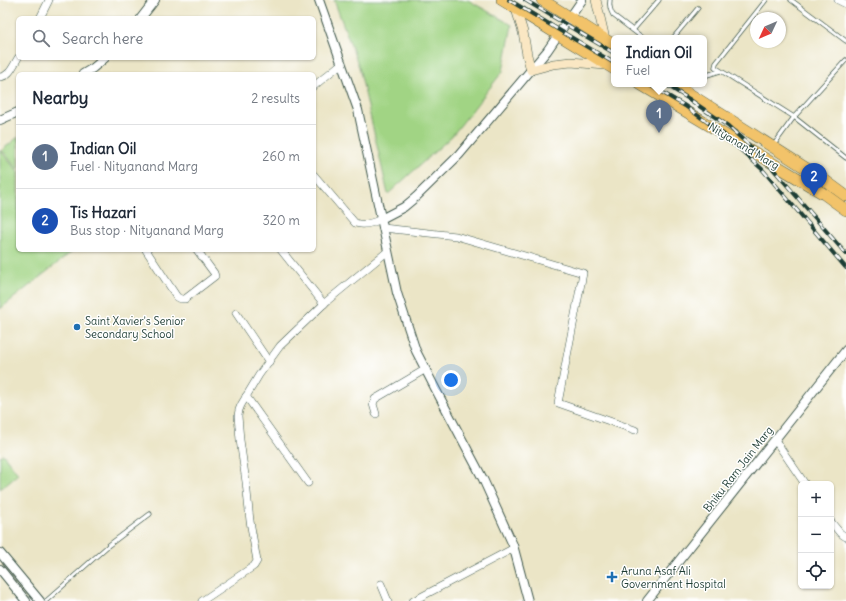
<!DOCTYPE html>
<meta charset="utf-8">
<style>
body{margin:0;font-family:Delius,sans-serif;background:#f2f2f3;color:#1f2937}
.controls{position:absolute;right:12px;bottom:12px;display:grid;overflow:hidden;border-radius:6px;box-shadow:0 1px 3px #0004}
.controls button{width:36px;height:36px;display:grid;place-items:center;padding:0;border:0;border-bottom:1px solid #e0e1e3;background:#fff;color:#1f2937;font:20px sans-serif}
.compass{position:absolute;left:750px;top:12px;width:36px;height:36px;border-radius:50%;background:#fff;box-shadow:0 1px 3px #0004;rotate:226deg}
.you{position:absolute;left:451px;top:380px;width:14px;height:14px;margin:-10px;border:3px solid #fff;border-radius:50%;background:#1a73e8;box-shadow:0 0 0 6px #1a73e833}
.badge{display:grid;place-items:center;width:26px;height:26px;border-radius:50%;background:#1f6fb2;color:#fff;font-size:13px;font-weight:700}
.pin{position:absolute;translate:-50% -33px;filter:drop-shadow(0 1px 2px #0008)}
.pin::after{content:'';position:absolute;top:21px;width:14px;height:12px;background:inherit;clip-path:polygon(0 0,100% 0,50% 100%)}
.popup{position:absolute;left:611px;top:35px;width:96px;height:52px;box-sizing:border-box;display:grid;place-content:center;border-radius:6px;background:#fff;filter:drop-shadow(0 1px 3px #0005);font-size:13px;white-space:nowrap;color:#747a83}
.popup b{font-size:15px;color:#1f2937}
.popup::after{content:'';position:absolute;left:50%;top:100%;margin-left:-8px;border:8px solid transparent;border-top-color:#fff}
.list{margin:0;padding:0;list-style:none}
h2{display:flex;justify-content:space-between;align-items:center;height:52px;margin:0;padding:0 16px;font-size:17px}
h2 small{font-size:13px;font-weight:400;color:#747a83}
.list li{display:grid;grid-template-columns:26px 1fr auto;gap:12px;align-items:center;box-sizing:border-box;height:64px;padding:0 16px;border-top:1px solid #e0e1e3}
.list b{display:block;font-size:15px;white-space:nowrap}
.list p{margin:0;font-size:13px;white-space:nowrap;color:#747a83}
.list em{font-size:13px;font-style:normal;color:#747a83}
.icon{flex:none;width:22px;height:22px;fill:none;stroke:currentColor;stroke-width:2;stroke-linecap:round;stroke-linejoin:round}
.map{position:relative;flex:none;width:846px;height:601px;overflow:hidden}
.search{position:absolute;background:#fff;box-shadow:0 1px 3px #0004;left:16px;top:16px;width:300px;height:44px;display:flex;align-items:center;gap:10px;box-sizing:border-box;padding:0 14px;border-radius:6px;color:#747a83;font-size:15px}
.panel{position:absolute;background:#fff;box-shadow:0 1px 3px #0004;left:16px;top:72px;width:300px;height:180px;border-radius:6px}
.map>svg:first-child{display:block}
.green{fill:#a1d484;stroke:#60885c}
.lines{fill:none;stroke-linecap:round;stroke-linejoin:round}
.service-casing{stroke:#3e564a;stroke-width:5}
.minor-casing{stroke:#3e564a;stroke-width:8}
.tertiary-casing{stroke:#3e564a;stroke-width:10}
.secondary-casing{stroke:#3e564a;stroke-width:10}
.primary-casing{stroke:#3e564a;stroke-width:12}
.service{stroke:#fff;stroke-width:3.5}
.minor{stroke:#fff;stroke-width:7}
.tertiary{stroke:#fff;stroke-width:8}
.secondary{stroke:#fae7c3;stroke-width:9}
.primary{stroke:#f2c36a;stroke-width:11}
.rail-casing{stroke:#1f3d34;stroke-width:4}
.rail{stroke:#fff;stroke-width:2.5;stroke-dasharray:8;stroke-linecap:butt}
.poi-dot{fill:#1f6fb2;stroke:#fff;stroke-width:1.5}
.labels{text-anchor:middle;stroke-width:3;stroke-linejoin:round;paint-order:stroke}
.street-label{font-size:11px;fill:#1f3d34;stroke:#fff}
.poi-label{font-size:11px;fill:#1f3d34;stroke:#fff;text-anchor:start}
</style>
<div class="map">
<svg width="846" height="601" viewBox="0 0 846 601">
<rect width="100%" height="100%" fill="#fff"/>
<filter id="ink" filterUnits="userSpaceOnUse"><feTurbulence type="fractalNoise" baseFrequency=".025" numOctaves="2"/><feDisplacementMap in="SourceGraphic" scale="8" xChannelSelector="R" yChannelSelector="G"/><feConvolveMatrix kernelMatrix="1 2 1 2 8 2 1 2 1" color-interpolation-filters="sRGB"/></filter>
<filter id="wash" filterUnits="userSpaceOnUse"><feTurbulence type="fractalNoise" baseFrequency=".012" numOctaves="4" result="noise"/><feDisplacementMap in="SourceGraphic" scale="16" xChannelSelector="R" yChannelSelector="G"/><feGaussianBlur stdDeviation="0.9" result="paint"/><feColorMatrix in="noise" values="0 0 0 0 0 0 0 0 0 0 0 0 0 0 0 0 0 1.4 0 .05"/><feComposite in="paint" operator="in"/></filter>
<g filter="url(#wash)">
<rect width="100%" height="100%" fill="#ebe5c6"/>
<g class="green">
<polygon points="334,0 468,0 512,25 503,71 452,136 388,194 359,67"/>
<polygon points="18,137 18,170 2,150"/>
<polygon points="0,150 18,172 18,250 74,250 0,309"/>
<polygon points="3,454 18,474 0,489 0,456"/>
</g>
</g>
<g filter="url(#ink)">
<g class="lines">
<g class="service-casing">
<g id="service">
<path d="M610,0C609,6 610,10 613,15L643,38"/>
<polyline points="766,0 716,63 715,67 794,117 846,158"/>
<polyline points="791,0 846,41"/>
<polyline points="633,30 659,0"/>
<polyline points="673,38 698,8"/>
<polyline points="704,76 720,71"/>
<polyline points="773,146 794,117 846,60"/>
<polyline points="46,601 109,545 150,514"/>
</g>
</g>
<g class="minor-casing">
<g id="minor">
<polyline points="838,0 846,4"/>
<polyline points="40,18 49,0"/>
<path d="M0,77C10,76 13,66 18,58"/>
<polyline points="314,86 342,63"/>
<path d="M314,175L355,223C364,226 373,223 381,219"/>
<polyline points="383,228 456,236 583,273 558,403 635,430"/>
<polyline points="146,250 177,297 181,299 185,299 215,276 214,273 197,250"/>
<polyline points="281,250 324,304"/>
<polyline points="236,313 269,362"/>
<polyline points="246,396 308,483"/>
<polyline points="376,414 373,404 375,399 426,369"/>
<polyline points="775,440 805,484"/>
<polyline points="831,522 840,533 846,537"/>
<polyline points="381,584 388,601"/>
<polyline points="202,601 254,566 257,561 250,521 246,482 240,440 238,416 239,410 241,405 259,375 280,346 327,301 388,251"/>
<polyline points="413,601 514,548"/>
</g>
</g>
<g class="tertiary-casing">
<g id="tertiary">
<polyline points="319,0 358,110 397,293 416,351 436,390 483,479 513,545 528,601"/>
<polyline points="141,18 155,0"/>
<polyline points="83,74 93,68 105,58"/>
<polyline points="0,120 18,112"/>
<polyline points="381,219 404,207 416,197 459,155 547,51 582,0"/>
<polyline points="0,553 40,601"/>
<polyline points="0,569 26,601"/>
<polyline points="647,601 846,350"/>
</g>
</g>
<g class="secondary-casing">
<g id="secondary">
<polyline points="596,0 605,39"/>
<polyline points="516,9 523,32 527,55 531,70 553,64 571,62 605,65"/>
</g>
</g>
<g class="primary-casing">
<g id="primary">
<polyline points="502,0 614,69"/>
<polyline points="542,0 584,26 614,45"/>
<polyline points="640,84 824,194 846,210"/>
<polyline points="674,84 823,179 846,196"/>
</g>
</g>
<use href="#service" class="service"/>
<use href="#minor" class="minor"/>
<use href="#tertiary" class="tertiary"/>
<use href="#secondary" class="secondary"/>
<use href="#primary" class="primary"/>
<g class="rail-casing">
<g id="rail">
<polyline points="509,0 614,63"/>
<polyline points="525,0 614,53"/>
<polyline points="648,84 685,106 722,133 762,169 846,268"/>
<polyline points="665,84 689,99 728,126 768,163 846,254"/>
</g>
</g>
<use href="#rail" class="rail"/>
</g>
</g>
<g class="poi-dot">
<circle cx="77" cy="327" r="4"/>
<path d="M610 571h4v4h4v4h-4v4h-4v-4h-4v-4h4z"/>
</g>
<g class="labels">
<g class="street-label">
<text transform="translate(744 146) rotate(31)" y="4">Nityanand Marg</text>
<text transform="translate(738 469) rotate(-52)" y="4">Bhiku Ram Jain Marg</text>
</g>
<g class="poi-label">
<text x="85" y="325">Saint Xavier's Senior<tspan x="85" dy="13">Secondary School</tspan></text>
<text x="621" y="575">Aruna Asaf Ali<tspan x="621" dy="13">Government Hospital</tspan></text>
</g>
</g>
</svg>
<div class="controls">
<button>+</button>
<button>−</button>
<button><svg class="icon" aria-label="locate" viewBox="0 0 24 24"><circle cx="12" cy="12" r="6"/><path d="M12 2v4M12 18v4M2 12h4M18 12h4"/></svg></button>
</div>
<svg class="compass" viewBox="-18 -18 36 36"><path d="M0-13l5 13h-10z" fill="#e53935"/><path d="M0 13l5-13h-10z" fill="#747a83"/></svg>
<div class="you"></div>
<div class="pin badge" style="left:659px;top:133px;background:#5c6f8a">1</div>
<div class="popup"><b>Indian Oil</b>Fuel</div>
<div class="pin badge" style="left:814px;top:196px;background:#1a4fb4">2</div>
<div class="search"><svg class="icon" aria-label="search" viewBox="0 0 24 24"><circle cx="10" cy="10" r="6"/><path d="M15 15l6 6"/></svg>Search here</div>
<section class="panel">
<h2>Nearby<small>2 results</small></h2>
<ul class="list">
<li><span class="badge" style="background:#5c6f8a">1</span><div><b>Indian Oil</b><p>Fuel · Nityanand Marg</p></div><em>260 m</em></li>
<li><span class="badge" style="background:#1a4fb4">2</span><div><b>Tis Hazari</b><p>Bus stop · Nityanand Marg</p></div><em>320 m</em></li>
</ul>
</section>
</div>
